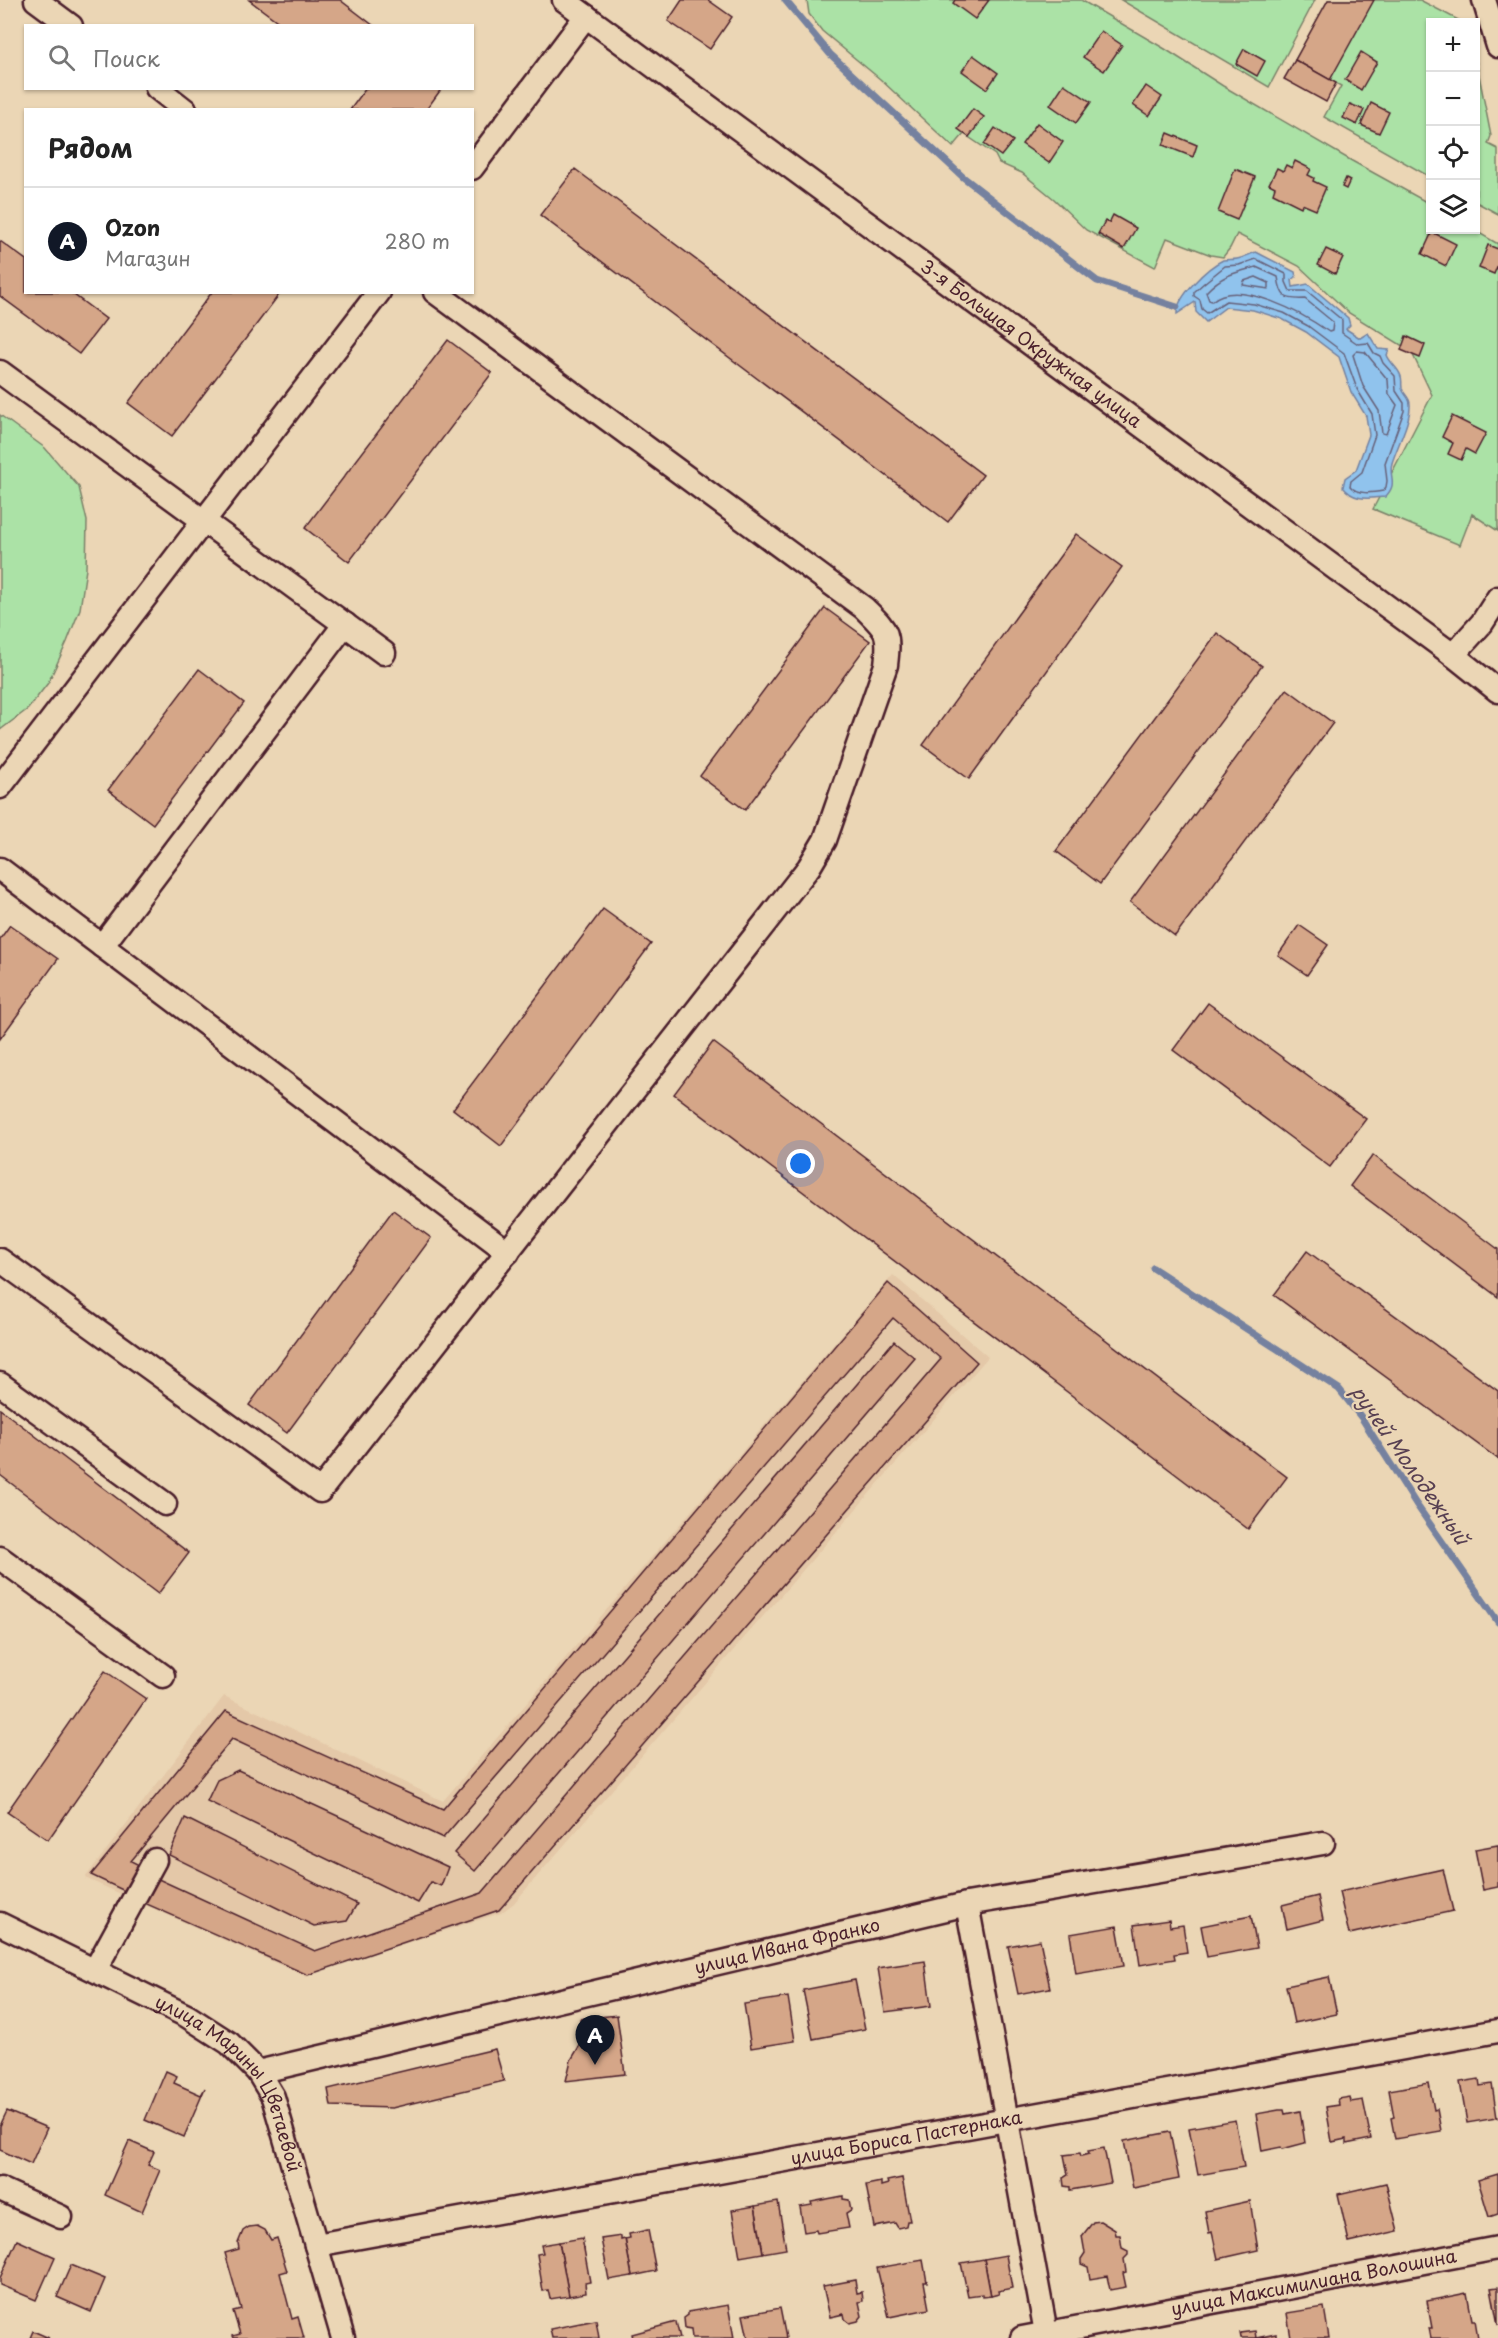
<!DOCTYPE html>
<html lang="ru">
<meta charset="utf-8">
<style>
body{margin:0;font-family:"Playpen Sans",sans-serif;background:#f6f6f6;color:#222}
.controls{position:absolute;right:18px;top:18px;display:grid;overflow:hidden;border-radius:0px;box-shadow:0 2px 4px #0004}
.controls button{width:54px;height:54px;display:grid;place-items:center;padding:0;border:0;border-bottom:2px solid #e0e0e0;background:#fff;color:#222;font:30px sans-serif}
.you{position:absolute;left:801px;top:1164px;width:21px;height:21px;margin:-15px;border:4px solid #fff;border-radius:50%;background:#1a73e8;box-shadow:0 0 0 9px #1a73e833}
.badge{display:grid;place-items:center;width:39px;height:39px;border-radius:50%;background:#111827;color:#fff;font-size:20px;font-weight:700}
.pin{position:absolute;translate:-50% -50px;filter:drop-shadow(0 2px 3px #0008)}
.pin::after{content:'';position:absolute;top:32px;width:21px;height:18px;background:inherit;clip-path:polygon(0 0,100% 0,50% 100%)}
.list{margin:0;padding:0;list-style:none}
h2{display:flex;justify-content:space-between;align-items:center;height:78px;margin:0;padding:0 24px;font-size:26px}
h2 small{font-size:20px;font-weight:400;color:#767676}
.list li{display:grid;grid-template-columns:39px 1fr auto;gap:18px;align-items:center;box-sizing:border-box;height:108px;padding:0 24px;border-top:2px solid #e0e0e0}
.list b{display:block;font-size:22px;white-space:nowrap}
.list p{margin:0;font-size:20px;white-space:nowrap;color:#767676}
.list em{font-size:20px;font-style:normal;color:#767676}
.icon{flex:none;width:33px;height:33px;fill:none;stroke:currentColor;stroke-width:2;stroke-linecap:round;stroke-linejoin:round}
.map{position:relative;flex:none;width:1498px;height:2338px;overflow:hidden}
.search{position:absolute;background:#fff;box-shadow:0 2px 4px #0004;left:24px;top:24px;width:450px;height:66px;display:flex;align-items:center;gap:15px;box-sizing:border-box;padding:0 21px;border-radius:0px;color:#767676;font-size:22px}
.panel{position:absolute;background:#fff;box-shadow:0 2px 4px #0004;left:24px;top:108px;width:450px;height:186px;border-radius:0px}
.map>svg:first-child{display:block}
.built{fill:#e4c8a8}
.green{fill:#abe2a6;stroke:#7a8068;stroke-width:1.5}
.water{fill:#90c3ed;stroke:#74819f;stroke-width:1.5}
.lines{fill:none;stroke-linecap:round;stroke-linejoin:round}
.shore{stroke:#666179;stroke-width:1.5}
.stream{stroke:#74819f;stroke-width:7}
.building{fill:#d5a688;stroke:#4a1f2b;stroke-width:1.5}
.minor-casing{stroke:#4a1f2b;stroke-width:27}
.minor{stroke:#ebd6b5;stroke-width:22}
.labels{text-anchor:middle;stroke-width:4.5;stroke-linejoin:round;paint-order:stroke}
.street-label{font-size:18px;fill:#4a1f2b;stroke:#ebd6b5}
.water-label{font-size:20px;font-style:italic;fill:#584052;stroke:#ebd6b5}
</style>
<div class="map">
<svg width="1498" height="2338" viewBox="0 0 1498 2338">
<rect width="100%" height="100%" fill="#ebd6b5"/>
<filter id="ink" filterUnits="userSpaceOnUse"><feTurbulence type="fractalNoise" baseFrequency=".0167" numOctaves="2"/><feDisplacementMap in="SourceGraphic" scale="12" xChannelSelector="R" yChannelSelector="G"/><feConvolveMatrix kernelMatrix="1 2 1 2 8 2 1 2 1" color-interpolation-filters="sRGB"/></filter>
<g filter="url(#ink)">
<polygon class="built" points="893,1275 988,1357 514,1903 501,1913 330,1967 318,1969 307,1977 85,1878 224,1696 443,1801"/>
<g class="green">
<polygon points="807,0 1081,0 1165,49 1223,86 1352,161 1430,204 1430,230 1474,230 1498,244 1498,531 1472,514 1460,545 1373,509 1432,395 1411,351 1349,313 1299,266 1237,234 1230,248 1223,257 1211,255 1167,238 1155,267 1086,230 1054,199 1022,173 999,163 995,155 964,134 953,147 880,79 822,31 809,14"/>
<polygon points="1121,0 1315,0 1269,87"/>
<polygon points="1328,0 1420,0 1462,22 1430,22 1430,177 1324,117 1341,86 1295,60"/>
<polygon points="1476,60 1491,136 1488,144 1498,149 1498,214 1476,202"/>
<polygon points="0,415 45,448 79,487 87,521 86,569 80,609 67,642 48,683 28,709 0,730"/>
</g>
<path class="water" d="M1256,252L1295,272L1296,277L1292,280L1293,287L1308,284L1348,318L1350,325L1346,329L1360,338L1368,333L1378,349L1389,350L1387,355C1390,363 1397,367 1400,374C1403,379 1401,383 1402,388C1403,394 1410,397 1410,404C1411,421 1397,446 1392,463C1388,477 1399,483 1385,497C1368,498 1355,502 1343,487L1345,478L1356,470L1369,435L1366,416L1351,392L1339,357L1306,332L1282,319L1253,310L1226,307L1206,322L1196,312L1195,302L1177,314C1176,297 1208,267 1223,260C1227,259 1233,260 1237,259C1243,258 1250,254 1256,252Z"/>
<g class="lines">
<g class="shore">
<path d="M1256,259L1286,274V282L1290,291H1307L1342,320V333L1358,344L1368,343L1374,353L1380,356L1383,363L1395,376L1396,391L1404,403V411L1385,463L1387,481L1386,487L1383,491C1372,493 1357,495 1350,486L1351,481L1362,472L1375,435L1372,414L1357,389L1344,353L1308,326L1284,313L1254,304L1226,301L1207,313L1202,309L1200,300L1194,296V292L1204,283L1225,266L1239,265Z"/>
<path d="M1256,267L1278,277C1281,298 1285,300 1305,299L1333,322L1332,331L1329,332C1305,315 1238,277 1212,301L1209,300L1206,292C1222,275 1234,273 1256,267Z"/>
<polygon points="1256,277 1269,283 1269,289 1243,285 1244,281"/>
<polygon points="1357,351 1365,352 1388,380 1389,394 1397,405 1386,434 1382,433 1379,411 1363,386 1353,355"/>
</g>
<g class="stream">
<polyline points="785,0 830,54 963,177 1097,281 1177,307"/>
<polyline points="1153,1268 1339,1389 1361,1417 1416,1504 1498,1622"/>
</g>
</g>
<g class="building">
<polygon points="249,0 340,0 374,26 284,26"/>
<polygon points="682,0 708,0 732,17 710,49 668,21"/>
<polygon points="955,0 989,0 975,19 953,3"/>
<polygon points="1328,0 1374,0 1330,80 1295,60"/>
<polygon points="1101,31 1122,45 1104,71 1083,57"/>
<polygon points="1244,49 1265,61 1257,76 1236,64"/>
<polygon points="1361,52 1377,62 1361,90 1345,80"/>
<polygon points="973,55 998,73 987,89 962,71"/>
<polygon points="1295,60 1336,83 1326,102 1284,79"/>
<polygon points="1064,84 1091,102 1076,123 1050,105"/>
<polygon points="1146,86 1162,97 1149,116 1133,105"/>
<polygon points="366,88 442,88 426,110 350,110"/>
<polygon points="1371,103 1389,112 1379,133 1361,125"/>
<polygon points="1350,104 1364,110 1357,125 1343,118"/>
<polygon points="973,109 984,117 969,137 958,129"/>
<polygon points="1037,123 1063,142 1049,163 1022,144"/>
<polygon points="995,128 1013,141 1001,156 984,144"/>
<polygon points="1168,133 1197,145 1193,157 1163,145"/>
<polygon points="1295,161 1311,169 1308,175 1314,178 1313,181 1326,187 1316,210 1302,204 1301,207 1273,193 1275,187 1269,184 1277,168 1283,171 1286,165 1292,168"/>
<polygon points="575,169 983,475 948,522 540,215"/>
<polygon points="1235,169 1255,177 1237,220 1218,212"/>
<polygon points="1346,178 1350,180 1346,189 1342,187"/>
<polygon points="1113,215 1136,228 1124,249 1098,234 1105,221 1109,223"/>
<polygon points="1432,232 1456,244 1446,266 1422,254"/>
<polygon points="0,241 26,260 26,292 70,292 106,319 79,354 0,296"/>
<polygon points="1488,245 1498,249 1498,264 1494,274 1479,268"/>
<polygon points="1326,249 1343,257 1335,274 1318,265"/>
<polygon points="212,292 281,292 172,436 128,403"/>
<polygon points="1406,336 1425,345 1420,358 1401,350"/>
<polygon points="448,340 492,373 349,562 305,528"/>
<polygon points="1452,416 1486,433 1475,454 1466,449 1461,460 1448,454 1453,443 1442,437"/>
<polygon points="1076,534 1122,567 969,779 923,745"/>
<polygon points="825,608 870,641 745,810 700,776"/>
<polygon points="1217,633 1262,666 1100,884 1056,851"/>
<polygon points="199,669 244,703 153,824 108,790"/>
<polygon points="1287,689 1333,723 1175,936 1130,902"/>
<polygon points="603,909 651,944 501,1146 453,1109"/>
<polygon points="10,925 58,959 0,1039 0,939"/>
<polygon points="1299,925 1328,945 1307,975 1278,955"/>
<polygon points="1208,1003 1366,1119 1330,1167 1173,1050"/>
<polygon points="713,1042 1287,1477 1248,1529 674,1094"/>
<polygon points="1373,1155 1498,1249 1498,1297 1350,1186"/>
<polygon points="393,1210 431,1238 287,1433 249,1405"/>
<polygon points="1307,1251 1498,1391 1498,1459 1274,1295"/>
<polygon points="888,1283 977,1362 499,1910 308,1975 142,1902 154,1877 315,1951 482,1893 941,1359 893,1318 443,1838 232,1739 131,1861 143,1867 129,1893 91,1875 226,1711 443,1809"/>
<polygon points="894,1341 915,1358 475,1871 454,1853"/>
<polygon points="0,1409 189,1553 158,1594 0,1475"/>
<polygon points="105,1671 146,1699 48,1840 7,1812"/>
<polygon points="238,1770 448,1867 441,1886 431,1882 418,1903 207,1801 217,1780"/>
<polygon points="185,1818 357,1904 347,1921 314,1926 169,1855"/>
<polygon points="1498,1845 1498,1887 1483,1890 1475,1849"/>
<polygon points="1443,1869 1453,1911 1349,1934 1339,1892"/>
<polygon points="1318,1896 1323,1920 1287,1929 1282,1905"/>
<polygon points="1251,1916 1257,1948 1207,1957 1201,1926"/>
<polygon points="1169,1920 1170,1927 1183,1925 1187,1952 1174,1954 1175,1959 1140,1965 1134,1925"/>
<polygon points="1117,1926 1124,1966 1076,1974 1070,1934"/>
<polygon points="1040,1940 1050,1988 1018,1994 1008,1946"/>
<polygon points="925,1961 931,2006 885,2012 878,1968"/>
<polygon points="1329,1977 1337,2014 1294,2023 1286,1986"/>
<polygon points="855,1980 865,2029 813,2039 803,1990"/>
<polygon points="788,1997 795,2041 751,2048 744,2004"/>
<polygon points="617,2015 625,2074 566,2081 571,2060 583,2040 580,2019"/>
<polygon points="495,2049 504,2081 392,2108 331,2106 328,2089"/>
<polygon points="166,2071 177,2076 174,2083 201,2095 205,2088 184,2137 145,2120"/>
<polygon points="1479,2079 1480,2086 1492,2084 1497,2118 1467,2123 1460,2082"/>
<polygon points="1429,2083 1434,2110 1437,2109 1441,2131 1395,2139 1391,2118 1394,2117 1389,2090"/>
<polygon points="1350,2097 1351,2102 1363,2100 1371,2139 1346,2144 1346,2139 1332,2142 1326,2107 1339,2105 1338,2099"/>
<polygon points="1279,2110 1284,2110 1285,2114 1300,2111 1305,2143 1282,2149 1281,2147 1262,2151 1256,2114"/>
<polygon points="7,2111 47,2128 31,2164 0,2150 0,2126"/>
<polygon points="1235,2120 1244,2167 1198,2175 1189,2128"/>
<polygon points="1170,2132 1179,2179 1133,2188 1124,2141"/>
<polygon points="129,2141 154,2152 148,2165 160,2170 142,2212 105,2195"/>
<polygon points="1104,2148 1111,2183 1070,2190 1070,2187 1064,2186 1063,2178 1068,2175 1064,2155 1080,2153 1081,2156 1089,2154 1088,2151"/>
<polygon points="1498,2174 1498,2214 1489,2217 1478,2180"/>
<polygon points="902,2178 910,2221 907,2221 906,2226 898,2228 895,2223 874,2227 866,2185 881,2182 881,2186 888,2184 887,2181"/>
<polygon points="1386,2183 1398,2231 1349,2242 1338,2194"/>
<polygon points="843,2196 843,2199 849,2200 851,2210 846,2213 849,2228 817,2233 816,2230 804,2232 800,2207 812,2205 811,2202"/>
<polygon points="1250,2201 1258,2250 1218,2259 1212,2232 1209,2233 1205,2211"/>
<polygon points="778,2202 786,2249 763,2253 755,2206"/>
<polygon points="755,2206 763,2253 740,2257 732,2210"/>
<polygon points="1100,2221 1115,2230 1116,2235 1120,2235 1122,2248 1128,2251 1128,2255 1124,2259 1126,2272 1123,2273 1126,2287 1110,2290 1107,2276 1090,2279 1088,2267 1081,2264 1081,2259 1085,2253 1082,2236 1093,2222"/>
<polygon points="257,2226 265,2230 271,2240 277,2238 287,2271 280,2273 292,2319 298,2317 304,2338 234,2338 233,2336 240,2334 233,2311 241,2309 225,2253 239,2249 238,2243 243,2231 249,2227"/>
<polygon points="648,2230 656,2271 632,2276 625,2239 630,2238 629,2234"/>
<polygon points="621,2236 621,2240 625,2239 632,2276 609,2280 601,2239"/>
<polygon points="582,2238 590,2282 585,2283 586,2293 569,2296 559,2242"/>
<polygon points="17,2240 55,2257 36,2300 0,2285 0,2278"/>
<polygon points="559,2242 569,2296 550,2299 548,2290 543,2291 537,2254 543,2253 541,2245"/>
<polygon points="1006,2255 1012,2288 998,2291 999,2294 991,2296 984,2259"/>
<polygon points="984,2259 991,2296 982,2297 982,2294 968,2296 961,2263"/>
<polygon points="923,2260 927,2282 924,2282 929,2309 889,2317 877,2268"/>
<polygon points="71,2265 105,2279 91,2312 57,2297"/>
<polygon points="855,2280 857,2293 862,2292 863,2301 859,2302 862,2316 858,2321 850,2323 845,2319 844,2314 830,2317 823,2286"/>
<polygon points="1498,2287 1498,2325 1491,2288"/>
<polygon points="1467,2293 1472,2320 1475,2320 1478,2338 1431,2338 1429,2328 1432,2328 1427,2301"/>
<polygon points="728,2305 734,2338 692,2338 691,2329 685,2328 684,2318 688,2315 688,2312"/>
<polygon points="1324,2307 1329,2338 1291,2338 1287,2313"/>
<polygon points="780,2308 786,2338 748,2338 743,2315"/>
<polygon points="596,2320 599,2338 552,2338 550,2329"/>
<polygon points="676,2322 680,2338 633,2338 632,2334"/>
<polygon points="33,2331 49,2338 30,2338"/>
<polygon points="1255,2331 1256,2338 1276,2334 1276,2338 1241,2338 1240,2333"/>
</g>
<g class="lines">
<g class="minor-casing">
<g id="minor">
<polyline points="36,0 71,26"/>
<path id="s1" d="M564,0L1453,655L1498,691"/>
<polyline points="1484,0 1498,46"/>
<polyline points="157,88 185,110"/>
<polyline points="472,168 586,16"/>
<polyline points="0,372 384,653"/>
<polyline points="1453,655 1482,623 1498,598"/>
<polyline points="0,787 379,292"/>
<polyline points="0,869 508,1252"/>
<polyline points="102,946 345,624"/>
<path d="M0,1260L320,1491L809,867L825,840L886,665C890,631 887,631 864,608L435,292"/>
<polyline points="0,1384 165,1504"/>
<polyline points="0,1558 163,1676"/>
<polyline points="967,1904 1047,2338"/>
<path id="s2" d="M0,1924L187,2016L229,2043L258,2072L273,2097L343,2338"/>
<polyline points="95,1970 155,1860"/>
<path id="s3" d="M258,2072L967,1904L1323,1843"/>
<polyline points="0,2189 61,2217"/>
<path id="s4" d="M316,2245L1498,2031"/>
<path id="s5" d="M1022,2338L1498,2248"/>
</g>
</g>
<use href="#minor" class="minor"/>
</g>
</g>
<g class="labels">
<g class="street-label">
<text dy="6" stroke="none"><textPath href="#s1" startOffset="580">3-я Большая Окружная улица</textPath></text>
<text dy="6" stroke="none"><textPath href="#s3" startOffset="544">улица Ивана Франко</textPath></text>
<text dy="6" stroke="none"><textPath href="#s2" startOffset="290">улица Марины Цветаевой</textPath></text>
<text dy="6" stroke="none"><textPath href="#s4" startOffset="600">улица Бориса Пастернака</textPath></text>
<text dy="6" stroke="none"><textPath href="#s5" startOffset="297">улица Максимилиана Волошина</textPath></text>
</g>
<g class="water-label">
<text transform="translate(1410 1465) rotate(55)" y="7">ручей Молодежный</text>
</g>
</g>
</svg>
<div class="controls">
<button>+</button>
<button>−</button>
<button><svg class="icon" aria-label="locate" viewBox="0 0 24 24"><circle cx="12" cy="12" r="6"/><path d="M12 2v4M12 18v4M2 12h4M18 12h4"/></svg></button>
<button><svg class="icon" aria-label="layers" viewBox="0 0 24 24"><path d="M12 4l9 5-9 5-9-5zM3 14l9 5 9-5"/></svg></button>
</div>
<div class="you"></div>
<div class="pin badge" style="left:595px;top:2065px">A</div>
<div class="search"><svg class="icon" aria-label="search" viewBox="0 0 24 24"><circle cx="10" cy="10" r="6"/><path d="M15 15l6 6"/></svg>Поиск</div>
<section class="panel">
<h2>Рядом<small></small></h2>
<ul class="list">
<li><span class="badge">A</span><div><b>Ozon</b><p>Магазин</p></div><em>280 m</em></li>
</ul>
</section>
</div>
